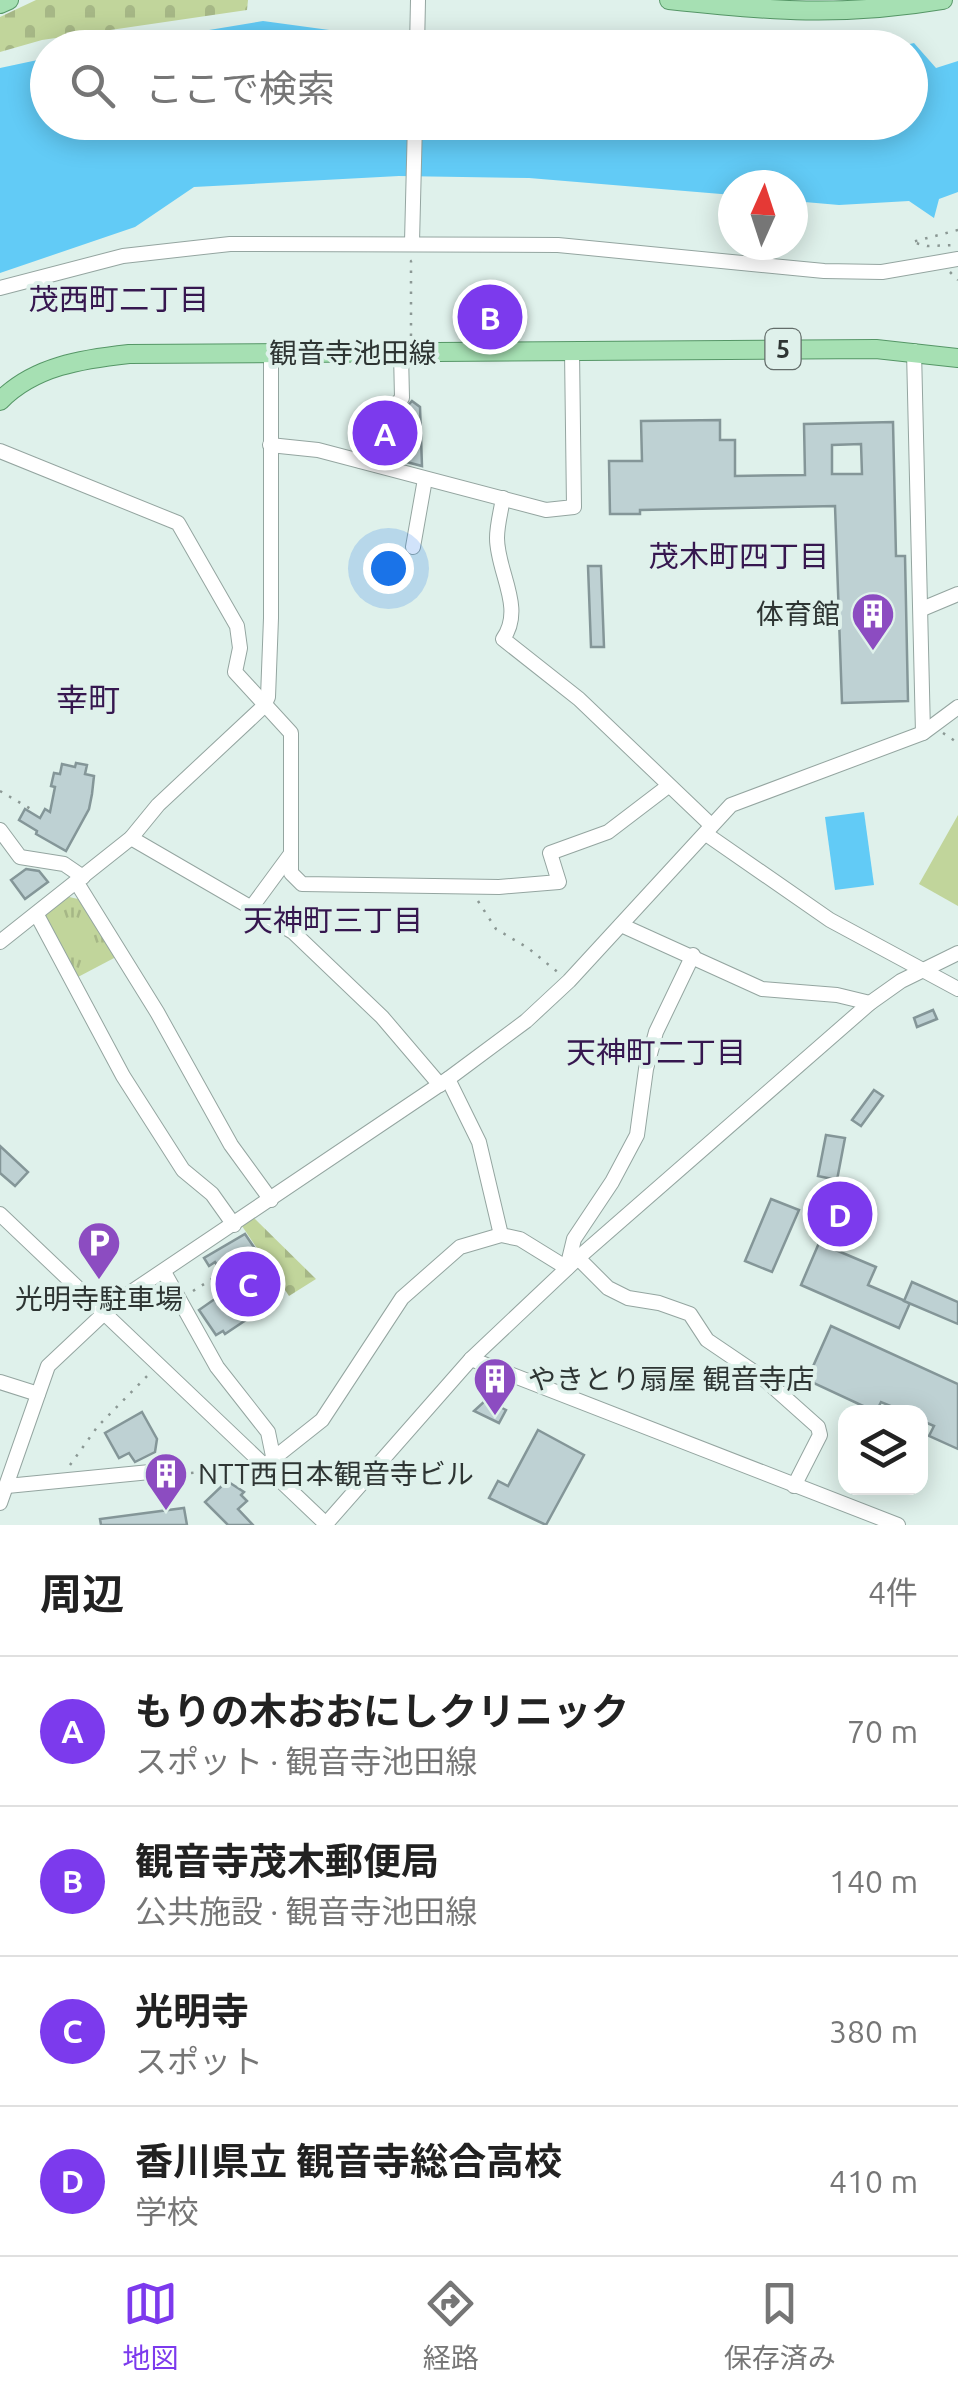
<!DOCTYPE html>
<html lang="ja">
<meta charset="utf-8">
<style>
body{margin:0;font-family:Ubuntu,"Noto Sans JP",sans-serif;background:#f6f6f6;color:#222}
.controls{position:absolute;right:30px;bottom:30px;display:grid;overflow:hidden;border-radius:20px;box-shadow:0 5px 25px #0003}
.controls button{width:90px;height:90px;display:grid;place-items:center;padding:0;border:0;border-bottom:2px solid #e0e0e0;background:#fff;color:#222;font:50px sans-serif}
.compass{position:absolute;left:718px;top:170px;width:90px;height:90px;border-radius:50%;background:#fff;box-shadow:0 5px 25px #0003;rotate:3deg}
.you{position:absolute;left:388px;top:568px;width:35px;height:35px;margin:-25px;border:8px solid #fff;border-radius:50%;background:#1a73e8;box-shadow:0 0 0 15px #1a73e833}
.badge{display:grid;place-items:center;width:65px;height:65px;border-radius:50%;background:#7c3aed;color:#fff;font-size:32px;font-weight:700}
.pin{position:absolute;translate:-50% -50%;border:5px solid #fff;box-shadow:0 2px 10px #0006}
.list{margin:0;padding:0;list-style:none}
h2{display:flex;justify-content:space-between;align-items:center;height:130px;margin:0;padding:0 40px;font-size:42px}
h2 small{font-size:32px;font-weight:400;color:#767676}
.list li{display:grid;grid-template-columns:65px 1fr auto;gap:30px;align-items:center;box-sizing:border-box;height:150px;padding:0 40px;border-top:2px solid #e0e0e0}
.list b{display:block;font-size:38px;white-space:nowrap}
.list p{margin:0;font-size:32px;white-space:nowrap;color:#767676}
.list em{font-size:32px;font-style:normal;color:#767676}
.icon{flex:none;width:55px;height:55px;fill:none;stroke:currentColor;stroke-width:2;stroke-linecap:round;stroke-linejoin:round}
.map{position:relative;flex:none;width:958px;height:1525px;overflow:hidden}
.search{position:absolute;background:#fff;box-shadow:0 5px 25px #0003;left:30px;right:30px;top:30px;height:110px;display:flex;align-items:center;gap:25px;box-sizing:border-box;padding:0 35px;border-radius:55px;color:#767676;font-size:38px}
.sheet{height:730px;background:#fff}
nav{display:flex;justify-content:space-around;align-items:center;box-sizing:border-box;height:140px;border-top:2px solid #e0e0e0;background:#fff;font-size:28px;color:#767676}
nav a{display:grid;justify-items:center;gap:5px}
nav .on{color:#7c3aed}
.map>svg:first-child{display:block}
.grass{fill:#c1d59b}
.cemetery{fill:url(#cemetery-stones)}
.park{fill:url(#park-tufts)}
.water{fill:#62cbf6}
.building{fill:#bed1d3;stroke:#849698;stroke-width:2.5;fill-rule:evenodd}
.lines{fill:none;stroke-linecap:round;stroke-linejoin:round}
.minor-casing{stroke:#94a5a0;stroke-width:16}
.major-casing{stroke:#559666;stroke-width:20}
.path{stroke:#8b9894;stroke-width:2.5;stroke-dasharray:2.5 8;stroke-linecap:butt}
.minor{stroke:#fff;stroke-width:14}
.major{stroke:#a6e0b3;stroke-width:18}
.labels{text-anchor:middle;stroke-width:8;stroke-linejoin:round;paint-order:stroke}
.shield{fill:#dff1eb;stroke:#636d6a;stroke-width:2.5}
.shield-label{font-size:25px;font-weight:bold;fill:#2e3533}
.street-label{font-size:28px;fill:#2e3533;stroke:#dff1eb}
.poi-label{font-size:28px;fill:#2e3533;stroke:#dff1eb;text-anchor:start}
.neighbourhood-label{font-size:30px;fill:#36174f;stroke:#dff1eb}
.quarter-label{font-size:32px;fill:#36174f;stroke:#dff1eb}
</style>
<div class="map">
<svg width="958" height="1525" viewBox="0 0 958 1525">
<defs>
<pattern id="cemetery-stones" width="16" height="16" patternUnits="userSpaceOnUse" patternTransform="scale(2.5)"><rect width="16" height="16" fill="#c1d59b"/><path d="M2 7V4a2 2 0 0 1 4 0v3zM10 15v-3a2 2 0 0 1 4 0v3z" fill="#a6b786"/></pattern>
<pattern id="park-tufts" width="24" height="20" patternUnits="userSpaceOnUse" patternTransform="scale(2.5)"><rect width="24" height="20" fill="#c1d59b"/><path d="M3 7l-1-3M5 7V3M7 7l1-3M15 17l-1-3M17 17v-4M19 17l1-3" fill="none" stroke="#a6b786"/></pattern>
</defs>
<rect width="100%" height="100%" fill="#dff1eb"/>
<polygon class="grass" points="958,815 958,906 919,884"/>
<g class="cemetery">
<polygon points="36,0 248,0 247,10 42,40 0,52 0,17"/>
<polygon points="254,1218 316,1279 289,1296 242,1226"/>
</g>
<polygon class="park" points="65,896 78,899 116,957 78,977 45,917 46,911"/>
<g class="water">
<polygon points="263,21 403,40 484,47 100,48"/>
<polygon points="914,43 936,68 958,61 958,192 939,199 934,218 909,201 839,205 793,201 793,185 733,185 733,195 529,178 399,176 194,187 135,227 0,273 0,68 47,58 48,122 910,122 910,48 897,47"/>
<polygon points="864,812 874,885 835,890 825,817"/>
</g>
<g class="building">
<polygon points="478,302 502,303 501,333 477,332"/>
<polygon points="412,401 420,407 422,466 372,453 372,445"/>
<path d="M720,420V440H735V476L805,475L804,424L893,422L896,556H905L908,701L842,703L835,506L640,510V514H610L609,461H642L641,421ZM861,444L862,474H832V445Z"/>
<polygon points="588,566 601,566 604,647 591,647"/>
<polygon points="76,763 87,765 85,774 94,776 92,794 89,809 66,851 36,834 37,831 19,820 25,809 40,818 45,809 50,812 55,787 51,786 54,773 60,774 62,764 75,767"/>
<polygon points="26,869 39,871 48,882 25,899 11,880"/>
<polygon points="933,1010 937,1019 917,1027 914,1018"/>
<polygon points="874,1090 883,1096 861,1126 852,1120"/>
<polygon points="826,1135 845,1138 837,1180 818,1176"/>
<polygon points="0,1146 28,1172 15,1186 0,1173"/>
<polygon points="771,1199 799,1210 772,1272 745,1261"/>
<polygon points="245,1234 266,1265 259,1269 279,1298 225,1334 223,1331 216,1335 199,1310 222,1294 219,1289 229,1283 215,1262 209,1266 204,1258"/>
<polygon points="819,1243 876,1267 868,1285 910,1303 899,1328 801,1285"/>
<polygon points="912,1282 958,1302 958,1324 904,1301"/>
<polygon points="831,1326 958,1384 958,1449 929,1436 934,1426 920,1420 920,1412 905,1412 881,1402 876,1412 807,1380"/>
<polygon points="486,1400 506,1410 499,1423 474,1411"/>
<polygon points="142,1412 157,1439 155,1452 135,1462 129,1453 119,1458 105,1433"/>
<polygon points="538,1430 584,1455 546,1525 489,1498 498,1481 508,1486"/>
<polygon points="227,1481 244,1492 241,1495 247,1501 238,1509 253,1525 228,1525 205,1502"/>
<polygon points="184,1508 187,1525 101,1525 100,1519"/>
</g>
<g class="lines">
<g class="minor-casing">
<g id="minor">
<polyline points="417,48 418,0"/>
<polyline points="412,242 415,122"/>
<polyline points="0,288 123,256 230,244 558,245 824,271 882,272 958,259"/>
<polyline points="914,351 923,733"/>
<polyline points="270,445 318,450 546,510 574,507 572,351"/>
<polyline points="0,451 178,523 237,626 240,648 235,672 291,733 291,873 302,884 499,887 559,882 550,853 608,832 667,787"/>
<polyline points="361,461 362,441 402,398 401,353"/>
<path d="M503,498C501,511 497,525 497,538C497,572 525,608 503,639L579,699L711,825"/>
<polyline points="413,547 425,479"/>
<polyline points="922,609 958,594"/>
<polyline points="0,830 20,857 64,864 83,877"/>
<polyline points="706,834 830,920 958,989"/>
<polyline points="131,838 293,932 382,1017 440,1085"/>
<polyline points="77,883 157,1012 231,1145 271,1200"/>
<polyline points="251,908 290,855"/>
<polyline points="37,915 123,1076 183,1170 212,1194 234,1225"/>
<polyline points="621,925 762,989 837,995 870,1003"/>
<polyline points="0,942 131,838 158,805 264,706 268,697 271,618 271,353"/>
<polyline points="448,1079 479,1142 501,1235"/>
<polyline points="0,1214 327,1525"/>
<polyline points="578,1258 608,1288 628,1298 659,1303 690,1314 707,1340 763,1378 818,1427 820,1435 794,1486"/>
<polyline points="164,1272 217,1367 268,1432 274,1461"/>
<polyline points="471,1359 898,1525"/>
<polyline points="0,1382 38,1394"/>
<polyline points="264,1466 322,1420 402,1298 460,1247 501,1235 520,1239 567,1268 574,1239 612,1182 637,1135 646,1069 656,1032 693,955"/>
<polyline points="7,1486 150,1472 176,1475"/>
<polyline points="0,1503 48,1366 115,1303 448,1079 526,1021 569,981 731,805 923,733 958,707"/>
<polyline points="325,1525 471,1359 578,1258 870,1003 901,981 958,953"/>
</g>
</g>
<g class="major-casing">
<g id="major">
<path d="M669,0C769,11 843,17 943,0"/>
<polyline points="0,4 9,0"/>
<path d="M0,401C34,366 83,359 129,354L876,349L958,358"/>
</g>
</g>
<g class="path">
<polyline points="958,230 912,242 927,246 958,245"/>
<polyline points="950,272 958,280"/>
<polyline points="411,336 411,261 417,258"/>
<polyline points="943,733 958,743"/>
<polyline points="0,791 36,812"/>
<polyline points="478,901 496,929 528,948 560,974"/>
<polyline points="193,1291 220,1274"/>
<polyline points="70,1465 98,1426 150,1373"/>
<polyline points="191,1473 247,1467"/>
</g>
<use href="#minor" class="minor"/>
<use href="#major" class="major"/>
</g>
<defs>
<g id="building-pin" transform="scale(2.25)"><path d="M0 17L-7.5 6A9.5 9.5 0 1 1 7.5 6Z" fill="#8c4cc1" stroke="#dff1eb"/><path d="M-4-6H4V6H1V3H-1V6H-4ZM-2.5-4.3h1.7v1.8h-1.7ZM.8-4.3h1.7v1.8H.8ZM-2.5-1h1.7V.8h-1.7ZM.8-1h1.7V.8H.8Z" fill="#fff"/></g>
<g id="parking-pin" transform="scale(2.25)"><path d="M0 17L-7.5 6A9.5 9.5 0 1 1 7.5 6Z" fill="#8c4cc1" stroke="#dff1eb"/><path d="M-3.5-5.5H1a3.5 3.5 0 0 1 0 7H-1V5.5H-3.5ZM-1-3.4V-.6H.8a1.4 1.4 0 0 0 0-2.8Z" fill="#fff"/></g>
</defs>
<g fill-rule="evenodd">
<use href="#building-pin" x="873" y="614"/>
<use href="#parking-pin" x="99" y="1243"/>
<use href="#building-pin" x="495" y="1379"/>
<use href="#building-pin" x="166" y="1474"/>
</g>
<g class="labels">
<rect class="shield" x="765.5" y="329" width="35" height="40" rx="8"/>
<g class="shield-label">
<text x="783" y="358">5</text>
</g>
<g class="street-label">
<text x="353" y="363">観音寺池田線</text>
</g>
<g class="poi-label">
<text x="840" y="624" text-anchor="end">体育館</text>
<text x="99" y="1309" text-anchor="middle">光明寺駐車場</text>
<text x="528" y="1389">やきとり扇屋 観音寺店</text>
<text x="198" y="1484">NTT西日本観音寺ビル</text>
</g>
<g class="neighbourhood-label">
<text x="119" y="310">茂西町二丁目</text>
<text x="739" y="567">茂木町四丁目</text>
<text x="333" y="931">天神町三丁目</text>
<text x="656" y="1063">天神町二丁目</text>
</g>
<g class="quarter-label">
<text x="88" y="711">幸町</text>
</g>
</g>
</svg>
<div class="controls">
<button><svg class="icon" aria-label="layers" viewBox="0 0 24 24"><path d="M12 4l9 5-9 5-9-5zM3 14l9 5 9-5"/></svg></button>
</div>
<svg class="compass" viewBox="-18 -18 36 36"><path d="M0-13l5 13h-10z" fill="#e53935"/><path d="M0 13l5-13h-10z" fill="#767676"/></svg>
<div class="you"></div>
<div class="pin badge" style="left:385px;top:433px">A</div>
<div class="pin badge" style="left:490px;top:317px">B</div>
<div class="pin badge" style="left:248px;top:1284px">C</div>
<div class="pin badge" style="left:840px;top:1214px">D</div>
<div class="search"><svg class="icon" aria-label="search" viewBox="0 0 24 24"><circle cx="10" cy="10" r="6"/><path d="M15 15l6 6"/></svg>ここで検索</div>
</div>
<section class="sheet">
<h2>周辺<small>4件</small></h2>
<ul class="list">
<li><span class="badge">A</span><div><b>もりの木おおにしクリニック</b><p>スポット · 観音寺池田線</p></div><em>70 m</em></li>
<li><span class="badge">B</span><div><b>観音寺茂木郵便局</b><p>公共施設 · 観音寺池田線</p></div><em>140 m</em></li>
<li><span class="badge">C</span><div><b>光明寺</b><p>スポット</p></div><em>380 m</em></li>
<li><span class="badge">D</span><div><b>香川県立 観音寺総合高校</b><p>学校</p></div><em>410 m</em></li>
</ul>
</section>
<nav>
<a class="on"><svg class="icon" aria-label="map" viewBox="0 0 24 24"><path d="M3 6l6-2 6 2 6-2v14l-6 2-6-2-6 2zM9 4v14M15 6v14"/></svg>地図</a>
<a><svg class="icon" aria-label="directions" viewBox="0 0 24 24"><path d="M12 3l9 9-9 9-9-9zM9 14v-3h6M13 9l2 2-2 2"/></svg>経路</a>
<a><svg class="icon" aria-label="saved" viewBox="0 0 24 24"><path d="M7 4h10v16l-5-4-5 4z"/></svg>保存済み</a>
</nav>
